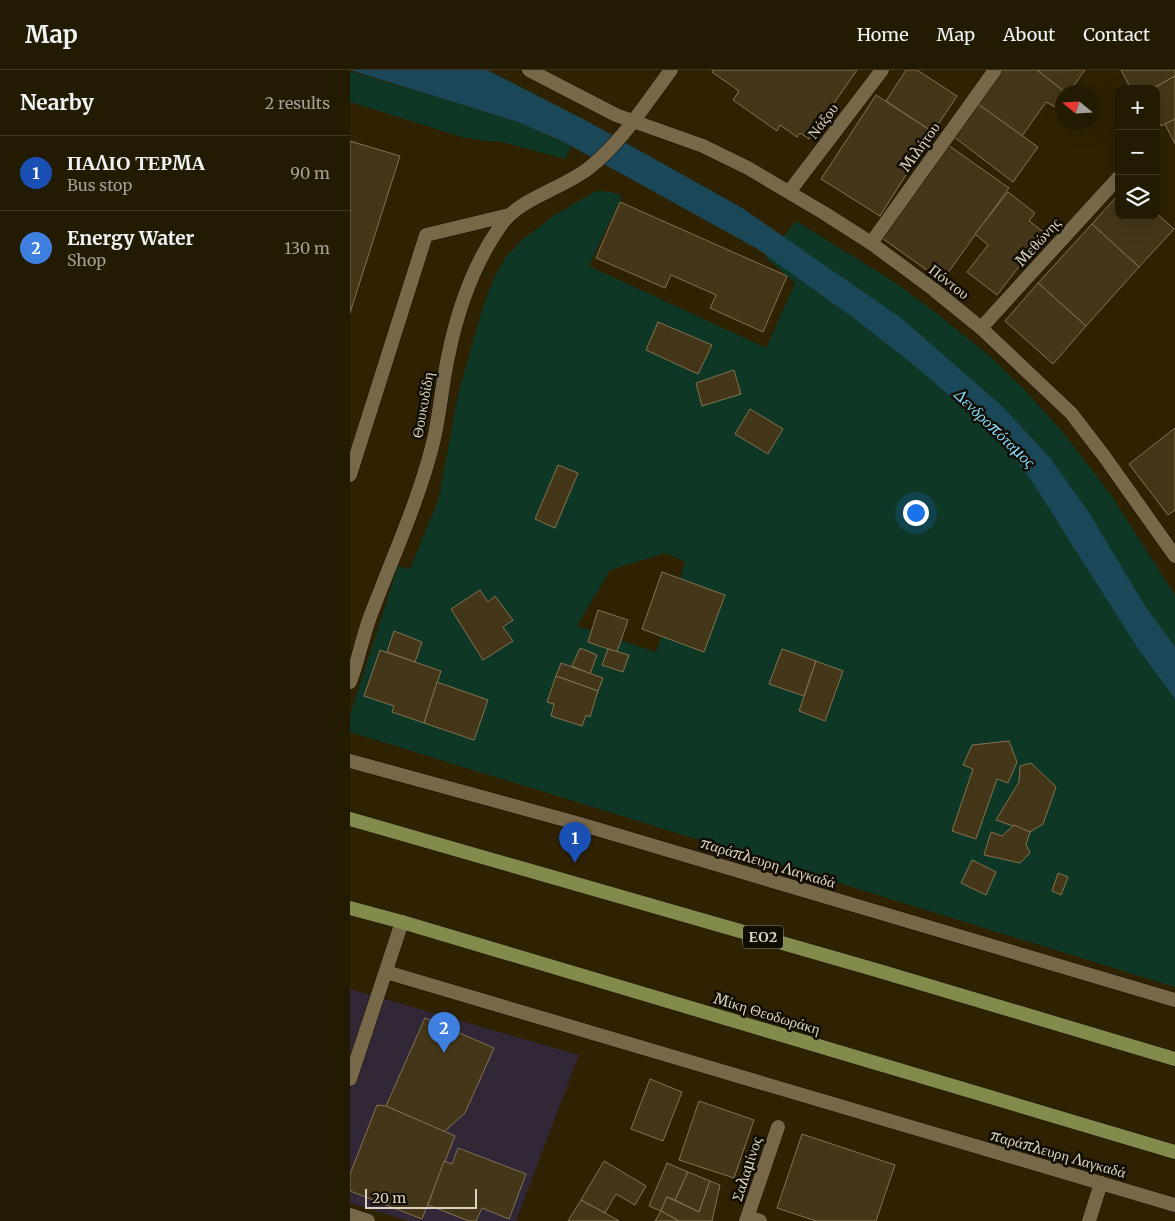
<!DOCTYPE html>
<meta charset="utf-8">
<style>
body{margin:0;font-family:Merriweather,serif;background:#2b230c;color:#f1f3f6}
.controls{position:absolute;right:15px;top:15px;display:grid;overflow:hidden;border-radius:10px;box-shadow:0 5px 20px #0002}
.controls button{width:45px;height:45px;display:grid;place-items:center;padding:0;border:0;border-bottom:1px solid #403824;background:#231a02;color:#f1f3f6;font:25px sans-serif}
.compass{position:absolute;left:705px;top:15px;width:45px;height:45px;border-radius:50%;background:#231a02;box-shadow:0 5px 20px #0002;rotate:288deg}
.scale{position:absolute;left:15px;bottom:12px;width:112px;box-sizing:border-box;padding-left:5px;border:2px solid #dbd3c2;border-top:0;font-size:14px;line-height:18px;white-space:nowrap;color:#dbd3c2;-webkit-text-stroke:4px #120d03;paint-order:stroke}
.you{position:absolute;left:565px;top:442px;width:18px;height:18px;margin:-12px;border:4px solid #fff;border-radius:50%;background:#1a73e8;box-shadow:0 0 0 8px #1a73e833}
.badge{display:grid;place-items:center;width:32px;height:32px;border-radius:50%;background:#ea580c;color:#fff;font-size:16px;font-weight:700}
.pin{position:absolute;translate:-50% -41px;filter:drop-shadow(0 1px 2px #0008)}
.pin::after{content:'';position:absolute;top:26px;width:18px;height:15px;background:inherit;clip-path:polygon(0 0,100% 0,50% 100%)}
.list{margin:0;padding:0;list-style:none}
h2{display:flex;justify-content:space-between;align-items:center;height:65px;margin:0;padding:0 20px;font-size:21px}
h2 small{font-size:16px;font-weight:400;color:#a3a199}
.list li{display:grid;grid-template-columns:32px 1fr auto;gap:15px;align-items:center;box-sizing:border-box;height:75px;padding:0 20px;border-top:1px solid #403824}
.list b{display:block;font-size:19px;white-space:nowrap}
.list p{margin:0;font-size:16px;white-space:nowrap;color:#a3a199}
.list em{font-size:16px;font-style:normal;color:#a3a199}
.icon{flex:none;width:28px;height:28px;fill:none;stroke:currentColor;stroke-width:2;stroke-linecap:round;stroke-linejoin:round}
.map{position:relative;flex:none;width:825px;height:1151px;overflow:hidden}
header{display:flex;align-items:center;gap:30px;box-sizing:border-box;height:70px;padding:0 25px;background:#231a02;border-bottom:1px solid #403824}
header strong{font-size:24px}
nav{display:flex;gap:28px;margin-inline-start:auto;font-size:18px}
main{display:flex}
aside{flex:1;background:#231a02}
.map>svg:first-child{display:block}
.commercial{fill:#312736}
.green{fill:#0f3726;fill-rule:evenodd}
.water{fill:#1b4859}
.building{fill:#443618;stroke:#827353}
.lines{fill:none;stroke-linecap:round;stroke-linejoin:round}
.service-casing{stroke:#150c00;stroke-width:15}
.minor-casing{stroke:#150c00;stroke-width:15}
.tertiary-casing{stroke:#150c00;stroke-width:15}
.trunk-casing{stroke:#150c00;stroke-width:15}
.service{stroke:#766848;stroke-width:14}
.minor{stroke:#766848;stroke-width:14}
.tertiary{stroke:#766848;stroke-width:14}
.trunk{stroke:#828b4b;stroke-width:14}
.labels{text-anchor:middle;stroke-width:5;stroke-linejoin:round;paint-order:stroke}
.shield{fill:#120d03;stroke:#9f9889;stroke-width:1}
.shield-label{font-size:14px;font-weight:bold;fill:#dbd3c2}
.street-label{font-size:15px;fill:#dbd3c2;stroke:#120d03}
.water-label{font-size:16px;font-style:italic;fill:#81dafe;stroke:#120d03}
</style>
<header>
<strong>Map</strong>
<nav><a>Home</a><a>Map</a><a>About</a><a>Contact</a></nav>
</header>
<main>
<aside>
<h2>Nearby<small>2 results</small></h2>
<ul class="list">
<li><span class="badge" style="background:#1a4fb4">1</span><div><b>ΠΑΛΙΟ ΤΕΡΜΑ</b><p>Bus stop</p></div><em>90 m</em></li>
<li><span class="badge" style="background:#3f7fe0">2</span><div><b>Energy Water</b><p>Shop</p></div><em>130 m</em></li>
</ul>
</aside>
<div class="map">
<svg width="825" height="1151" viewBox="0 0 825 1151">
<rect width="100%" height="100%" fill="#2f2203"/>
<polygon class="commercial" points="0,919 229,985 166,1151 59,1151 0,1133"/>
<g class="green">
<polygon points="0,1 168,52 222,76 215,89 152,72 135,71 112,67 0,32"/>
<path d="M246,121L261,122L272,126L239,196L416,278L445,213L416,188L446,151L541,210L581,239L641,287L673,318L712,361L761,425L825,525V917L0,662V645L48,496L60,499L89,428L108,324L133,237L143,210L156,187L172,170L205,145ZM316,483L335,492L306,582L227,556L260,500Z"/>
</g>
<polygon class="water" points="0,0 137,0 235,50 392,138 551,248 653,337 700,388 738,441 795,536 825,577 825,629 787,577 678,405 667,391 617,340 560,292 505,249 406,178 214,72 168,52"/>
<g class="building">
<polygon points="363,0 507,0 459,69 450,63 447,67 430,55 427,61 383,30 389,21 362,2"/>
<polygon points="556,0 567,0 607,26 583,62 536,31"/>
<polygon points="652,0 687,0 715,22 712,22 712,31 707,38 696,32 672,66 628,34"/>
<polygon points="687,0 735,0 719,22 715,22"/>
<polygon points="771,0 825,0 825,6 802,19 781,19"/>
<polygon points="825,6 825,49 811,56 806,46 806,19 802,19"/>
<polygon points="526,25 583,62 530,146 471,109"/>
<polygon points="628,34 688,77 663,112 604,67"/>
<polygon points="825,49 825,74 815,54"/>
<polygon points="0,71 50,86 0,243"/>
<polygon points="598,75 659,118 592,211 532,168"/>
<polygon points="658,122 685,143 679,151 695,163 647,225 617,202 638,175 625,164"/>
<polygon points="769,124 769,146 806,146 806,143 824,159 789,197 742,154"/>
<polygon points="270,132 437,206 413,262 360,238 366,225 321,205 315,218 246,188"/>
<polygon points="742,154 789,197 736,256 688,213"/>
<polygon points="688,213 736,256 703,294 655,251"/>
<polygon points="308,252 362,275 348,304 296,280"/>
<polygon points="384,300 391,324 352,336 346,313"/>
<polygon points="400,339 433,359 418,384 385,364"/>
<polygon points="825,358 825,440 818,445 779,394"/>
<polygon points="208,395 228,403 205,458 185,449"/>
<polygon points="312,502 375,525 354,582 292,559"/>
<polygon points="130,520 138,532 145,526 163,550 153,557 163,571 133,590 101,539"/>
<polygon points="248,540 278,550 267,582 238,572"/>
<polygon points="44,561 72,572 65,592 37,582"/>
<polygon points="230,578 247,585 240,604 222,596"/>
<polygon points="258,579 279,585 273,602 252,595"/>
<polygon points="432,579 466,591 454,626 419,614"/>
<polygon points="30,580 91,601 74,653 42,642 44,636 14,626"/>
<polygon points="466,591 493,601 475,651 449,641"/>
<polygon points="211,593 253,608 248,621 206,606"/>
<polygon points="206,606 248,621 240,647 236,645 232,656 201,646 204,634 197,632"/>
<polygon points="87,612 138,630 124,670 74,653"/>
<polygon points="659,671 667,692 658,713 647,709 626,769 602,761 623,699 613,695 622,675"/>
<polygon points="681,693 706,717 693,754 680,762 646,750 669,712 670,696"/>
<polygon points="664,755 680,762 676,774 680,783 670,793 634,785 641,762 652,766"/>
<polygon points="622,790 646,802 636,825 611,813"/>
<polygon points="708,803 718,807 711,825 702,821"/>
<polygon points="75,948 144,978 115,1043 94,1062 36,1036"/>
<polygon points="300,1009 332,1022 313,1071 281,1059"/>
<polygon points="349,1031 404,1050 384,1108 329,1090"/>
<polygon points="27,1035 36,1036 105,1066 72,1149 0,1121 0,1104"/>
<polygon points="452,1064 545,1095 526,1151 466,1151 427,1138"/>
<polygon points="108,1078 176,1104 159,1149 132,1138 126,1151 119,1151 78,1135 94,1091 102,1094"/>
<polygon points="254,1091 296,1116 285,1135 266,1124 255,1143 231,1130"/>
<polygon points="317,1093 338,1102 325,1130 317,1127 311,1141 299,1136"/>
<polygon points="338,1102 360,1111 349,1142 325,1130"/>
<polygon points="360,1111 370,1115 362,1151 329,1151 311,1141 317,1127 349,1142"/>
<polygon points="231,1130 255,1143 269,1151 218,1151"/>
<polygon points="311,1141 329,1151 305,1151"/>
</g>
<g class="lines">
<g class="service-casing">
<polyline id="service" points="0,405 76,165 159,145"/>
</g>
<g class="minor-casing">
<g id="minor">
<polyline points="179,0 266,45 353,76 398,98 474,143 521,173 583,219 631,258 721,343 754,386 825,486"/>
<polyline points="439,122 532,0"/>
<polyline points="521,173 645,0"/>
<polyline points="631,258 769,107"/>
<path d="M0,612C8,591 12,569 20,547C42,488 69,431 84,369C90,342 92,315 98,287C107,242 124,193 151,155C170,128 212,119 239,98C272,72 296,33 321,0"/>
<polyline points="0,1009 16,961"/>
<polyline points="0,1145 18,1151"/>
<polyline points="398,1147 410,1151"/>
<polyline points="396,1151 428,1057"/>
<polyline points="739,1151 751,1113"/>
</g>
</g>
<g class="tertiary-casing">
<g id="tertiary">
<polyline points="0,691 230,754 825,930"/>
<polyline points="36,902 825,1135"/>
<polyline points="16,961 52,852"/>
</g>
</g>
<g class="trunk-casing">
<g id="trunk">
<polyline points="0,749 526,900 825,989"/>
<polyline points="0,838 52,852 825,1082"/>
</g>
</g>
<use href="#service" class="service"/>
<use href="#minor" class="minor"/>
<use href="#tertiary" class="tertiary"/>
<use href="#trunk" class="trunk"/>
</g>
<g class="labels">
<rect class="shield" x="393" y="855.5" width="40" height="23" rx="4"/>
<g class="shield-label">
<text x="413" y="872">ΕΟ2</text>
</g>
<g class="street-label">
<text transform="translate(473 51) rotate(-53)" y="5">Νάξου</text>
<text transform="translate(570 77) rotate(-54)" y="5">Μιλήτου</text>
<text transform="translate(688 172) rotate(-48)" y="5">Μεθώνης</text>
<text transform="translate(599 212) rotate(38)" y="5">Πόντου</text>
<text transform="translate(73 335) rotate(-80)" y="5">Θουκυδίδη</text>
<text transform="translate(418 793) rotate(17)" y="5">παράπλευρη Λαγκαδά</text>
<text transform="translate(417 944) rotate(17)" y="5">Μίκη Θεοδωράκη</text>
<text transform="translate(708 1084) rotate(16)" y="5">παράπλευρη Λαγκαδά</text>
<text transform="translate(397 1099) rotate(-72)" y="5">Σαλαμίνος</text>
</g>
<g class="water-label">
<text transform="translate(645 358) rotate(44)" y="6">Δενδροπόταμος</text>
</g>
</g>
</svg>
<div class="controls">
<button>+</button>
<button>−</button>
<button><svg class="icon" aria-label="layers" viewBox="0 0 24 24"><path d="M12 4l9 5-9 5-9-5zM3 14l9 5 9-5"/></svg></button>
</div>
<svg class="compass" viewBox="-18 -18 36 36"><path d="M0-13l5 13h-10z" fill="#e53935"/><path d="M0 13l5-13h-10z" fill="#a3a199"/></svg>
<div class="scale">20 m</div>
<div class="you"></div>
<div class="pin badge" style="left:225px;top:793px;background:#1a4fb4">1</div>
<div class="pin badge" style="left:94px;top:983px;background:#3f7fe0">2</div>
</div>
</main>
